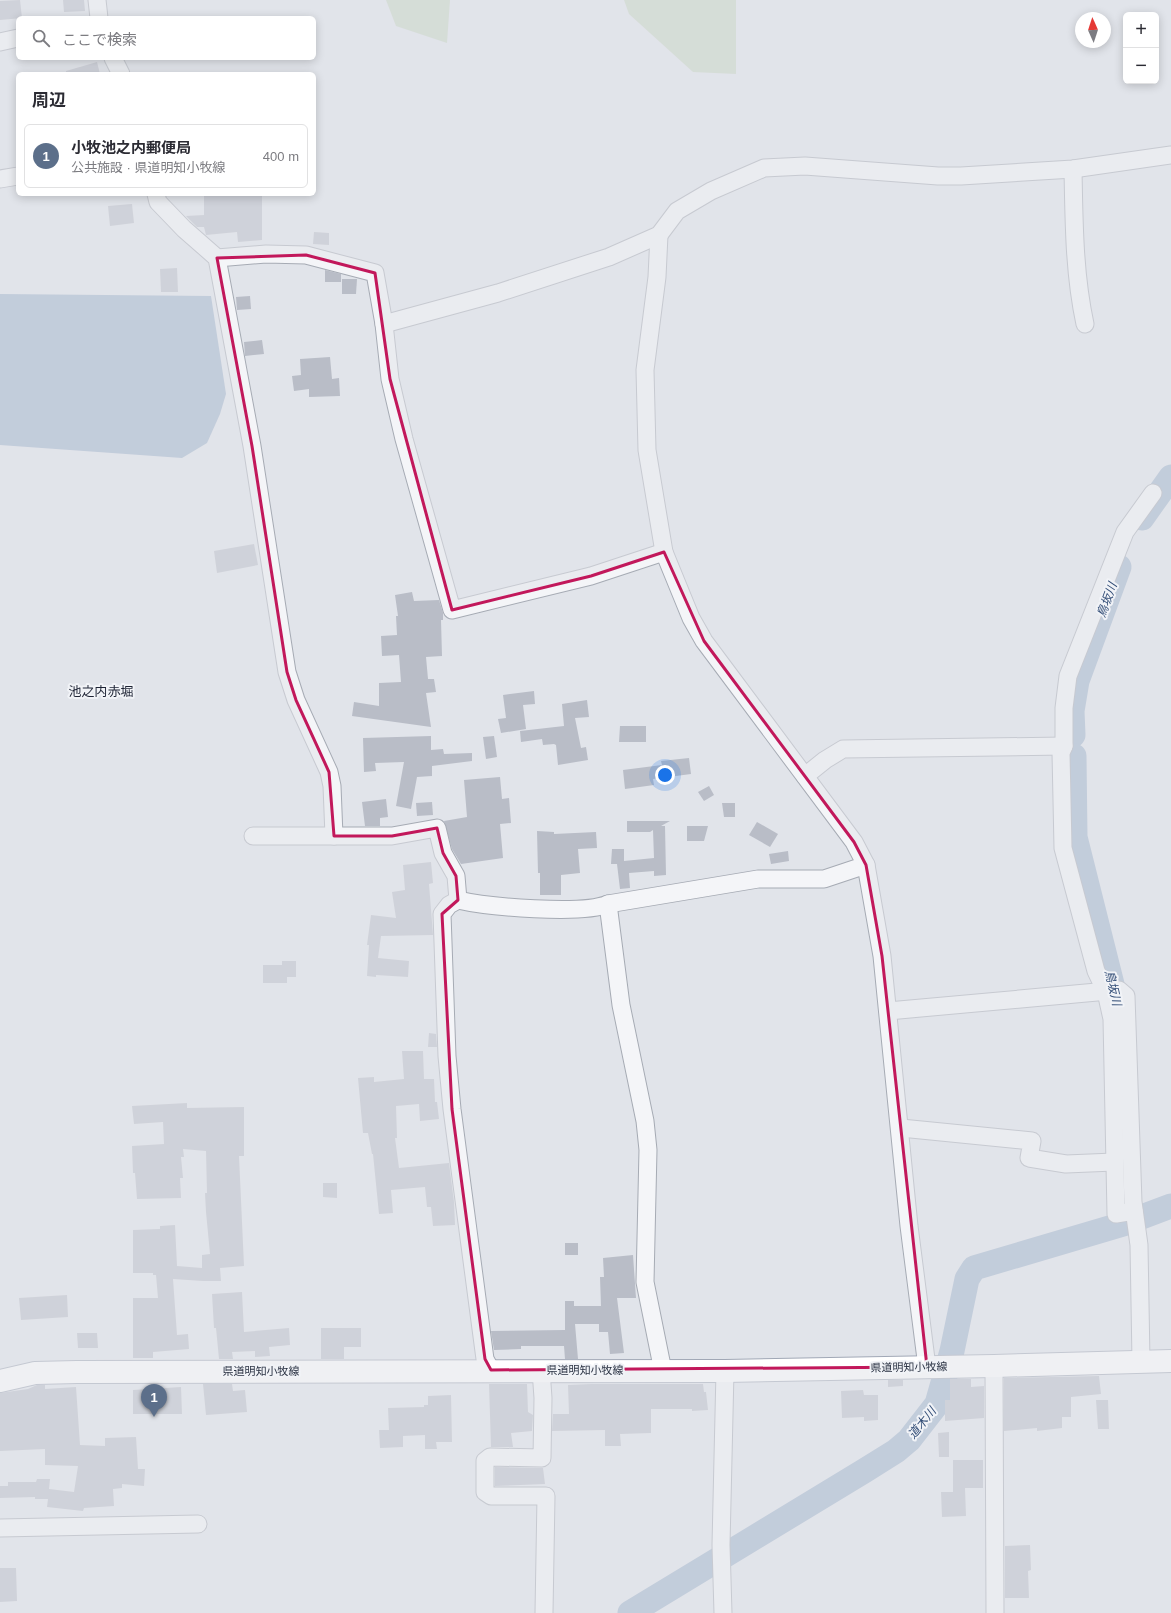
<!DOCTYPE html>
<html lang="ja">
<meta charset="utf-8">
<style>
body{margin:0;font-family:Arial,"Noto Sans JP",sans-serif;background:#f2f2f3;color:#2b2b33}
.controls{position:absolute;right:12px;top:12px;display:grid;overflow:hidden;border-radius:6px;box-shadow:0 2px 10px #0003}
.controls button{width:36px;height:36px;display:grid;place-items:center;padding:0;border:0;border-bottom:1px solid #e1e1e2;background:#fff;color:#2b2b33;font:20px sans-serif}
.compass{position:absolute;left:1075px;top:12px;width:36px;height:36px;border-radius:50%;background:#fff;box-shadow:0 2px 10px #0003;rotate:357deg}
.you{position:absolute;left:665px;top:775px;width:14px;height:14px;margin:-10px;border:3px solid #fff;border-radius:50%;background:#1a73e8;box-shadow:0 0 0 6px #1a73e833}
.badge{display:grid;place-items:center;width:26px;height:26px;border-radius:50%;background:#d04655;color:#fff;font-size:13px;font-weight:700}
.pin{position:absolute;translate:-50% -33px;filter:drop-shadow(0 1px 2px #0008)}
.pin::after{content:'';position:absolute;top:21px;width:14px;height:12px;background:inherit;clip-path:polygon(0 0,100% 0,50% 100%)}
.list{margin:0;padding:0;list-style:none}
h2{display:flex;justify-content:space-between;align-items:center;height:52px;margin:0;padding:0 16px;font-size:17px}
h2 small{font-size:13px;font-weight:400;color:#7c7c81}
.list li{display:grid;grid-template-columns:26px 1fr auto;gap:12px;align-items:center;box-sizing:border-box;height:64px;margin:0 8px 8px;padding:0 8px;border:1px solid #e1e1e2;border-radius:6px}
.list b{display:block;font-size:15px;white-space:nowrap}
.list p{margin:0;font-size:13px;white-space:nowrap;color:#7c7c81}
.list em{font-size:13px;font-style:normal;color:#7c7c81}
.icon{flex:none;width:22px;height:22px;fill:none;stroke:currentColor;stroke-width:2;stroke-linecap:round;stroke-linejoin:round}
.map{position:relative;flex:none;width:1171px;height:1613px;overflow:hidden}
.search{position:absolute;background:#fff;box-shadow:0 2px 10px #0003;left:16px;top:16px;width:300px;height:44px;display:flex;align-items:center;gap:10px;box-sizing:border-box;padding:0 14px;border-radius:6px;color:#7c7c81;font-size:15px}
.panel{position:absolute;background:#fff;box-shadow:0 2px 10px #0003;left:16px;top:72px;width:300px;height:124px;border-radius:6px}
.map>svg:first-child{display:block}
.green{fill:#c6d4c2}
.water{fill:#9cb1ca}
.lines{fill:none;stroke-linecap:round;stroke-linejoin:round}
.river{stroke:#9cb1ca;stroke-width:25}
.building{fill:#b9bdc7}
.minor-casing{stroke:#a6abb4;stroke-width:19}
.major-casing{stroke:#a1a8b6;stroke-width:24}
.minor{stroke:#f4f5f8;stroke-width:17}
.major{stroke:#fff;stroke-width:22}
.marked{fill:none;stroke:#c2185b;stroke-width:3;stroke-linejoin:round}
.labels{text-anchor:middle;stroke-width:4;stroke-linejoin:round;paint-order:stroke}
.street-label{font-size:11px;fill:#293142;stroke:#f1f3f7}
.water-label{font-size:12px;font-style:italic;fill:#334e77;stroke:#f1f3f7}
.quarter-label{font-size:13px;fill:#1c2233;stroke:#f1f3f7}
</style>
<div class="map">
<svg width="1171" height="1613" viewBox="0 0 1171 1613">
<rect width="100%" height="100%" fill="#e1e4ea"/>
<g class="green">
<polygon points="386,0 450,0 447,43 396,26"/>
<polygon points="624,0 736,0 736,74 693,72 629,14"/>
</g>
<polygon class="water" points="0,294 211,296 226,394 220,414 207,443 182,458 0,445"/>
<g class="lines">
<g class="river">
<polyline points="1142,518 1171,477"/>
<polyline points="1073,735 1072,711 1077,681 1119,567"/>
<polyline points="1074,756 1075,837 1118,1008 1118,1016"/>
<polyline points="630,1613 864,1471 896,1451 909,1440 937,1404 952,1351 967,1279 974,1268 1123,1224 1171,1206"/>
</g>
</g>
<g class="building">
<polygon points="20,0 22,18 0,20 0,1"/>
<polygon points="63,0 84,0 85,11 64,12"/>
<polygon points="97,62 100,74 66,74 66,71"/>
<polygon points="204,194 262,194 262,240 238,242 237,232 206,235 204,227 197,227 186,216 204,215"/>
<polygon points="132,204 134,223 110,226 108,206"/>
<polygon points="314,232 329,233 329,245 313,244"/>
<polygon points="177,268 178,292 161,292 160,269"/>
<polygon points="325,270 341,274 341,282 325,282"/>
<polygon points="342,279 357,279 356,294 342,294"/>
<polygon points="250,296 251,309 237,310 236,297"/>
<polygon points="262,340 264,354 245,356 244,342"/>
<polygon points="330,357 332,379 339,378 340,396 309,397 309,389 294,391 292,376 301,375 300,359"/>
<polygon points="254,544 258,565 217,573 214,551"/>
<polygon points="412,592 414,601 439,600 443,613 443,620 441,620 442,656 426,657 428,679 434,679 436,692 426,693 431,727 352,716 354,702 379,706 379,683 401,682 399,655 382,656 381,636 397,635 396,616 398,616 395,595"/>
<polygon points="534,691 535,704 523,705 526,729 501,733 498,719 506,718 503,695"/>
<polygon points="587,700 589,717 575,718 581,748 586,747 588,760 558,765 556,745 554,744 543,745 542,739 521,742 520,731 564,726 562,704"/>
<polygon points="620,726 646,726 646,742 619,742"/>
<polygon points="431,736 431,750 443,749 444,754 472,753 472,761 432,766 432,776 417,777 411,809 396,806 404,762 375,763 376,771 364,772 363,738"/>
<polygon points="494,736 497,757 486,759 483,737"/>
<polygon points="689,758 691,774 653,779 654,785 625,789 623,770 662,765 661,761"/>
<polygon points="500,777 502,799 509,798 511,823 500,824 503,858 461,864 452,849 444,821 467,817 464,780"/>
<polygon points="709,786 714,795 704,801 698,792"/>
<polygon points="386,799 388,817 380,818 380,826 365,826 362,802"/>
<polygon points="432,802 433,815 417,816 416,803"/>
<polygon points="722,803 735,803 735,817 724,817"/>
<polygon points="627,821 670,821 661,826 665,826 666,875 654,876 654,871 629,873 630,888 620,889 617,864 611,864 612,849 624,849 624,861 654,858 653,830 650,832 627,832"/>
<polygon points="757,822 778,834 770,847 749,835"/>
<polygon points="687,826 708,826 704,841 687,841"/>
<polygon points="537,831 554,832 554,834 596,832 597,848 578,849 580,873 561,875 561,895 540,895 540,873 538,873"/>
<polygon points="788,851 789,861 771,864 769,854"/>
<polygon points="431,862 433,883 429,884 433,935 381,936 378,958 409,961 408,977 376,975 376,977 367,976 369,945 367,945 371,915 396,918 392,892 405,890 403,865"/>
<polygon points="282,961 296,961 296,977 287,977 287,983 263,983 263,965 282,965"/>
<polygon points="429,1033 436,1034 437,1047 428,1047"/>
<polygon points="402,1051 423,1051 424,1079 434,1079 435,1102 437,1102 439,1119 420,1121 419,1104 396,1106 397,1138 395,1138 399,1168 449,1163 454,1202 455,1225 433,1226 431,1207 427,1207 425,1187 391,1190 393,1213 379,1214 373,1154 372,1154 368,1133 363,1133 358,1078 374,1077 374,1082 404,1079"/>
<polygon points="187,1103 187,1108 244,1107 244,1156 239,1156 244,1266 220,1268 221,1281 203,1281 173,1279 177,1335 188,1334 189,1349 153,1352 153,1358 133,1358 133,1298 158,1298 156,1275 153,1275 153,1273 133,1273 133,1230 160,1229 160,1226 175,1225 177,1266 202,1268 202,1255 210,1254 206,1212 205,1193 207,1193 206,1151 183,1149 184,1157 181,1157 183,1178 180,1178 181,1198 137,1199 135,1173 133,1173 132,1146 164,1144 163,1122 134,1124 132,1106"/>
<polygon points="323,1183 337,1183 337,1198 323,1197"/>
<rect x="565" y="1243" width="13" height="12"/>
<polygon points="633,1255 636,1298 617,1298 624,1353 610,1354 608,1332 599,1332 599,1324 575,1324 578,1359 565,1359 564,1346 521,1346 521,1349 494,1350 491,1331 565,1330 565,1301 574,1301 574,1306 601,1306 600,1277 604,1277 603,1258"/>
<polygon points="242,1292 244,1332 289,1328 290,1345 269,1347 270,1356 255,1357 255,1351 232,1352 233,1359 219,1359 216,1328 214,1328 212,1294"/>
<polygon points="67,1295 68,1317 21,1320 19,1298"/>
<polygon points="321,1328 361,1328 361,1347 344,1347 344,1359 321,1359"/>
<polygon points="77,1333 97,1333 98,1348 78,1348"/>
<polygon points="1099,1376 1101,1394 1071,1397 1071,1417 1062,1417 1062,1428 1037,1431 1037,1428 1004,1431 1004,1378"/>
<polygon points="950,1379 971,1379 971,1387 984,1386 984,1418 945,1421 945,1400 950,1400"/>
<polygon points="888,1380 903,1380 903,1386 888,1387"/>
<polygon points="203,1384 232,1384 233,1391 245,1390 247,1412 206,1415"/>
<polygon points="489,1384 527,1384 528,1412 533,1415 532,1431 511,1433 513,1447 491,1447"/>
<polygon points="591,1384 703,1384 704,1392 706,1392 708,1410 692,1411 692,1409 651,1409 651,1433 620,1434 621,1446 605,1446 605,1430 552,1431 553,1414 569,1414 568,1385"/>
<polygon points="37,1385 45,1385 45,1389 76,1387 80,1445 105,1446 105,1438 136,1437 138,1469 145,1469 144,1486 122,1484 122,1488 113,1489 114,1506 84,1508 83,1511 47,1507 48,1499 35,1499 35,1497 0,1498 0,1486 8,1486 8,1482 36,1482 37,1479 50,1479 49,1489 74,1492 78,1466 45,1465 45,1449 0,1451 0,1393 28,1389"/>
<polygon points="181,1387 182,1414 133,1414 133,1390"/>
<polygon points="863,1390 864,1395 878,1395 878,1420 864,1421 864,1417 842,1418 841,1391"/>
<polygon points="451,1395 452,1442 436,1442 437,1449 425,1449 425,1435 403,1436 403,1447 380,1448 379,1430 389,1430 388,1408 424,1407 424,1405 428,1405 428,1396"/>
<polygon points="1096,1400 1108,1400 1109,1429 1098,1429"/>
<polygon points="949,1432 949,1457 939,1457 938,1433"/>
<polygon points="953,1460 983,1460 983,1488 965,1488 966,1516 942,1517 941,1492 953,1492"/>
<polygon points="495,1467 543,1468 545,1484 495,1486"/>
<polygon points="1030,1545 1031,1570 1028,1571 1029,1598 1005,1598 1005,1546"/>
<polygon points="0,1568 16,1568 17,1601 0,1602"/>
</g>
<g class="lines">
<g class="minor-casing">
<g id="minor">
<polyline points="97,0 99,18"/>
<polyline points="0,42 18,38"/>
<polyline points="113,58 121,74"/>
<path d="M1073,169C1074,221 1074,273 1085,324"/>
<polyline points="0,179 18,176"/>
<polyline points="156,194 158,202 184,229 217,258 252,446 287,672 296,700 329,772 332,786 334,836"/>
<polyline points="659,235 657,277 645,370 647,450 664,552 691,618 704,641 854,842 866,865 882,956 909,1226 927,1367"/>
<polyline points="217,258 266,254 306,255 375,273 384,324 390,379 404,439 452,610 591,576 664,552"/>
<polyline points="384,324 498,293 609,257 659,235 677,211 711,191 764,168 805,166 938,176 961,176 1073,169 1171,155"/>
<polyline points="805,776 825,760 843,749 1064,746"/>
<polyline points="253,836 392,836 437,828 443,853 456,876 458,900"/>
<polyline points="608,904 621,1005 645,1121 648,1150 645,1282 663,1371"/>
<polyline points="888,1011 1119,990 1126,996 1133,1202 1139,1245 1141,1361"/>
<polyline points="901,1128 1032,1141 1029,1158 1066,1164 1114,1162"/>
<polyline points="1134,1211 1116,1214 1112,1019 1106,992 1096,971 1063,848 1061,753 1064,746 1064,708 1068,676 1125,532 1153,493"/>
<polyline points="994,1366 995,1613"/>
<path d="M491,1370L485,1359L452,1109L447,1056L442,914L449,905L458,900C488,907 582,915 608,904L758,879H824L866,865"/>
<polyline points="541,1370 543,1398 542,1458 490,1457 485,1461 485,1492 491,1496 546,1496 544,1613"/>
<polyline points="0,1528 198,1524"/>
<polyline points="723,1613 721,1545 725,1371"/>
</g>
</g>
<g class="major-casing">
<polyline id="major" points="0,1381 35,1373 77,1372 725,1371 994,1366 1171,1361"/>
</g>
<use href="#minor" class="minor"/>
<use href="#major" class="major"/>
</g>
<path d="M0 0H1171V1613H0ZM306,255L375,273L390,379L452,610L591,576L664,552L704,641L854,842L866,865L882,956L927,1367L491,1370L485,1359L452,1109L442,914L458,900L456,876L443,853L437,828L392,836H334L329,772L296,700L287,672L252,446L217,258Z" fill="#e1e4ea" fill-opacity=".55" fill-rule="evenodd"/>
<path class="marked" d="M306,255L375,273L390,379L452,610L591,576L664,552L704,641L854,842L866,865L882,956L927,1367L491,1370L485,1359L452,1109L442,914L458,900L456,876L443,853L437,828L392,836H334L329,772L296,700L287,672L252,446L217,258Z"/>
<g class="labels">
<g class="street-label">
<text transform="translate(909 1367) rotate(-1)" y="4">県道明知小牧線</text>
<text x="585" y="1374">県道明知小牧線</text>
<text x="261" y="1375">県道明知小牧線</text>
</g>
<g class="water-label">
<text transform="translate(1107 600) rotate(-70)" y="4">鳥坂川</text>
<text transform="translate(1113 988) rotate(77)" y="4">鳥坂川</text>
<text transform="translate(922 1423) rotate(-51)" y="4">道木川</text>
</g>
<g class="quarter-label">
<text x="101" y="696">池之内赤堀</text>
</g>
</g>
</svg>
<div class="controls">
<button>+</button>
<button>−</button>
</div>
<svg class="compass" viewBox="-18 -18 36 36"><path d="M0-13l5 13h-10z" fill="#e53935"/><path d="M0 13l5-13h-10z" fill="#7c7c81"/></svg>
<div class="you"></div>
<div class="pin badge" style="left:154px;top:1417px;background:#5c6f8a">1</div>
<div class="search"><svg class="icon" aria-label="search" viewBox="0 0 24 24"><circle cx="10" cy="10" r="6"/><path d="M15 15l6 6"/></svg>ここで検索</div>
<section class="panel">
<h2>周辺<small></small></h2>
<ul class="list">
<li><span class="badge" style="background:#5c6f8a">1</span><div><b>小牧池之内郵便局</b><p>公共施設 · 県道明知小牧線</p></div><em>400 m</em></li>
</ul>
</section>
</div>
